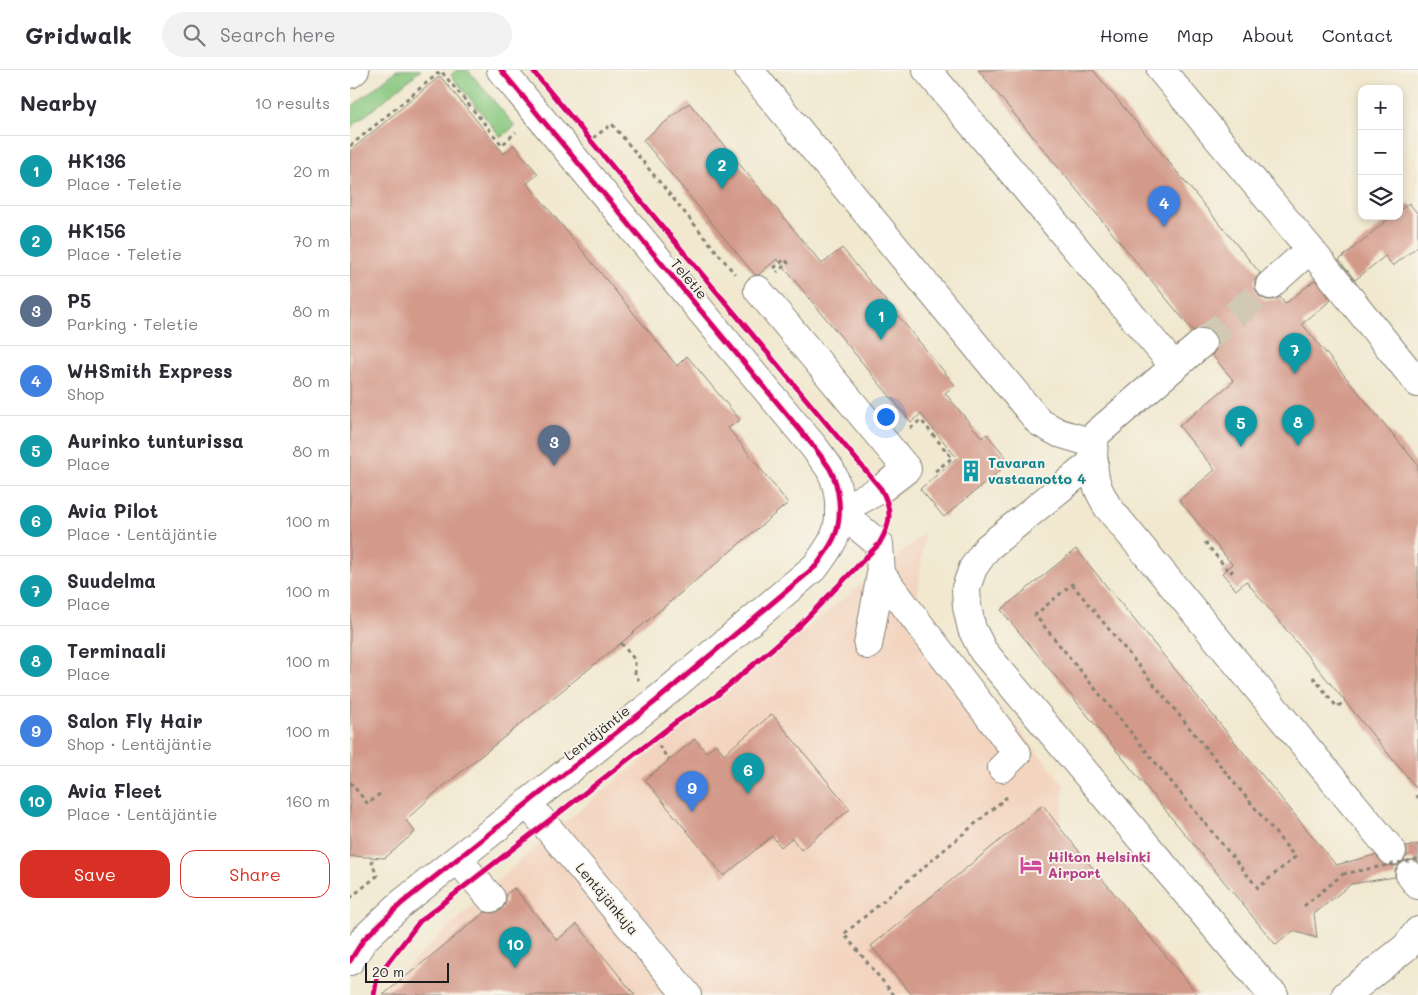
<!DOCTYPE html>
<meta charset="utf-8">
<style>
body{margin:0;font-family:Mali,sans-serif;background:#f2f2f3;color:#2b2b33}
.controls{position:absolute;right:15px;top:15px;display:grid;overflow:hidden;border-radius:10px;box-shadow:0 2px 8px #0003}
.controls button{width:45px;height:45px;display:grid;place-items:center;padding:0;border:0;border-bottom:1px solid #e1e1e2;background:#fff;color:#2b2b33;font:25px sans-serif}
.scale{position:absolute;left:15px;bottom:12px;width:84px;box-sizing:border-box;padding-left:5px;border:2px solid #1c1c1c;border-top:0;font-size:14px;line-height:18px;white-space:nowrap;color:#1c1c1c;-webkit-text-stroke:4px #f7f3e8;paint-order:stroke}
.you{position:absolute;left:535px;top:346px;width:18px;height:18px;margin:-12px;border:4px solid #fff;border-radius:50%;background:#1a73e8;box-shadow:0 0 0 8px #1a73e833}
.badge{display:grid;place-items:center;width:32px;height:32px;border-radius:50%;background:#d93025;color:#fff;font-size:16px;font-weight:700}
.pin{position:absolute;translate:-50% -41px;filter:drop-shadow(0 1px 2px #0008)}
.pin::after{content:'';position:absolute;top:26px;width:18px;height:15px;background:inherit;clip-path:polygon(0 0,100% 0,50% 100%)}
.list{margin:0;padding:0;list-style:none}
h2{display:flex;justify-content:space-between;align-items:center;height:65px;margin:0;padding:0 20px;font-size:21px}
h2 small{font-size:16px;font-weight:400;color:#7c7c81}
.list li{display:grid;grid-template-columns:32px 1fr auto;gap:15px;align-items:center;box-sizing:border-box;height:70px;padding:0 20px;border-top:1px solid #e1e1e2}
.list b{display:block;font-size:19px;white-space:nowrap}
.list p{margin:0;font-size:16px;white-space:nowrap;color:#7c7c81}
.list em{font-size:16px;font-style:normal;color:#7c7c81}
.actions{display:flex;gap:10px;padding:15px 20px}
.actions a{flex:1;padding:11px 0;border:1px solid #d93025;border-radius:15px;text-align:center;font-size:18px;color:#d93025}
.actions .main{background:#d93025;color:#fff}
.icon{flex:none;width:28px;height:28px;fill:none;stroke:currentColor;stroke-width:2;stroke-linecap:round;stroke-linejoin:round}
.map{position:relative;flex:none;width:1068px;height:925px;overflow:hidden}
header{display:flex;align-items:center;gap:30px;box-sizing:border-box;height:70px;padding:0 25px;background:#fff;border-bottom:1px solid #e1e1e2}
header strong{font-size:24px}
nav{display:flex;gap:28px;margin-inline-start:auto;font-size:18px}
.search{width:350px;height:45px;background:#f2f2f3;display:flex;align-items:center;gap:12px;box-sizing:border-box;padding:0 18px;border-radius:28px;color:#7c7c81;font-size:19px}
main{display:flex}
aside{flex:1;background:#fff}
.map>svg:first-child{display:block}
.built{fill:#f3d4bf}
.green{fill:#87c87f;stroke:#52724e}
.building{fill:#d39a8a}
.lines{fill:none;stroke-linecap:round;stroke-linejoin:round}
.minor-tunnel{stroke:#d1c9b4;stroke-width:28;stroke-dasharray:28 14;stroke-linecap:butt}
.minor-casing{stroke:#868276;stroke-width:30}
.path{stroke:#868276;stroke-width:3;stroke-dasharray:4 4;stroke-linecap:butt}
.minor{stroke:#fff;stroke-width:28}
.path-bridge{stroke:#868276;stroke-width:3;stroke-dasharray:4 4;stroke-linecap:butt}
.cycleway-casing{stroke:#f7f3e8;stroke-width:8}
.cycleway{stroke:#d6006c;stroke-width:5}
.labels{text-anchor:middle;stroke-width:4;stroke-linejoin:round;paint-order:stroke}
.street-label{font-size:14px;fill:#1c1c1c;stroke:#f7f3e8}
.culture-label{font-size:14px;font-weight:bold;fill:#0d838f;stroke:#f7f3e8;text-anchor:start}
.hotel-label{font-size:14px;font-weight:bold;fill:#b23c85;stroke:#f7f3e8;text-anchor:start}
</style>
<header>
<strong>Gridwalk</strong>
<div class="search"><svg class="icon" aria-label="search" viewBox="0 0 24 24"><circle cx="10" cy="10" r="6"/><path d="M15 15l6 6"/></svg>Search here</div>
<nav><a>Home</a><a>Map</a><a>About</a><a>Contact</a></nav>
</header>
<main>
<aside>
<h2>Nearby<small>10 results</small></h2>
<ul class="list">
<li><span class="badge" style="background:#0f9aa8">1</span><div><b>HK136</b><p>Place · Teletie</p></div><em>20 m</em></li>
<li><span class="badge" style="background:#0f9aa8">2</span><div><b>HK156</b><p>Place · Teletie</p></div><em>70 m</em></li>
<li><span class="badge" style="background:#5c6f8a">3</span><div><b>P5</b><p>Parking · Teletie</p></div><em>80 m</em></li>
<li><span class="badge" style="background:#3f7fe0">4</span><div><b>WHSmith Express</b><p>Shop</p></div><em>80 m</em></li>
<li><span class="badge" style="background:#0f9aa8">5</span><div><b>Aurinko tunturissa</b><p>Place</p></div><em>80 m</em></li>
<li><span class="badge" style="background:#0f9aa8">6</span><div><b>Avia Pilot</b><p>Place · Lentäjäntie</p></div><em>100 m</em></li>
<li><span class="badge" style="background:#0f9aa8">7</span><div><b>Suudelma</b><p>Place</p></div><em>100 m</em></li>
<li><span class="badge" style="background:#0f9aa8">8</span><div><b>Terminaali</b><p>Place</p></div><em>100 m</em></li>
<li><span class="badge" style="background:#3f7fe0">9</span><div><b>Salon Fly Hair</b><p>Shop · Lentäjäntie</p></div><em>100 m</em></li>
<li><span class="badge" style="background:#0f9aa8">10</span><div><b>Avia Fleet</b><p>Place · Lentäjäntie</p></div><em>160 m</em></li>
</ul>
<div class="actions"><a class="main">Save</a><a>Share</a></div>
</aside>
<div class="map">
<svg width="1068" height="925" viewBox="0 0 1068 925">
<rect width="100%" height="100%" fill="#f7f3e8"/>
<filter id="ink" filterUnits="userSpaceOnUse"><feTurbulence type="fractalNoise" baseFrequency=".02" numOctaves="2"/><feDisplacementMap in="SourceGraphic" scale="10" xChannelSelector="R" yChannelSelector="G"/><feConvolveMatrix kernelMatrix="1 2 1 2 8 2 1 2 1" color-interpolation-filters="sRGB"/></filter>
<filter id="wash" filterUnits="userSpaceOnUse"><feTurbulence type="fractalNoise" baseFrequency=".0096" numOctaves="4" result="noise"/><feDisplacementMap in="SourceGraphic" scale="20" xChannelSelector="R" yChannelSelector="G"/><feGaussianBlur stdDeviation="1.12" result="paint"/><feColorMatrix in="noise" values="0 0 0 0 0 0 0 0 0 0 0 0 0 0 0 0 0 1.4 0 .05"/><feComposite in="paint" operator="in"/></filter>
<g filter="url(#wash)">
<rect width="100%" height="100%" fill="#f1e8cf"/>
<polygon class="built" points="574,464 567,535 714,715 710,758 848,925 27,925 190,772"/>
<g class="green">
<polygon points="47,0 71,0 0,58 0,38"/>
<polygon points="107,0 118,0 165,56 151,67 101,5"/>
</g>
<g id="blocks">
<g class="building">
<polygon points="628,0 743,0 910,203 905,210 905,218 909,226 916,230 923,230 930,227 935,234 965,210 981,230 952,254 1068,395 1068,720 896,511 886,520 872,503 882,494 829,430 865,400 829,356 884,311 862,285 867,278 867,271 864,263 857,258 850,258 843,261"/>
<polygon points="90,6 154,84 164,75 188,104 177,113 327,296 337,286 390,350 378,358 438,433 271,573 85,723 56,750 65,762 35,788 0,786 0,81"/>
<polygon points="339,33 472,194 492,178 605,315 595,323 632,368 637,364 660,392 594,447 570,419 607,388 571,344 561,352 427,189 408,205 405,205 293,70"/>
<polygon points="1059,133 1068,144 1068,176 1043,196 1035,186 1005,210 989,190 1042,146 1049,146 1049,141"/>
<polygon points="726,479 986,795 1025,785 1036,795 1044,796 1049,795 1045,800 1045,807 1001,814 964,844 967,868 943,861 926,875 651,540"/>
<polygon points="422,644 500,739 451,780 442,768 431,777 422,766 374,806 295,710 345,669 356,682 366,674 374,684"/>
<polygon points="693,735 710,758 848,925 562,925 521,876"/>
<polygon points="1068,774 1068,792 1065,790 1058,790 1053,791 1057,786 1057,777"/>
<polygon points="164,818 207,870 227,854 285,925 33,925 135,842 143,843 151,840 156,833 156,824"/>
</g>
</g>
</g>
<g filter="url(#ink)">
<use href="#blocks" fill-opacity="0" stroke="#868276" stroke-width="1"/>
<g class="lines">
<polyline class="minor-tunnel" points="852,273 920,215"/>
<g class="minor-casing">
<g id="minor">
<polyline points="399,0 689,352 709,363 743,373"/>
<polyline points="577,0 824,296"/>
<polyline points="811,0 960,179 1068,313"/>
<polyline points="0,4 5,0"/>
<polyline points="920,215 960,179"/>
<polyline points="408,220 557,399 531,419 489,441"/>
<path d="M852,273L746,364C742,378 742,400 747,415C749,422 754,429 757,436L1042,781"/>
<polyline points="744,391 637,478 623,498 616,518 617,537 622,559 633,581 918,920 924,925"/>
<polyline points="489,441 529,474 531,504 518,575"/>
<polyline points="531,504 667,683 652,698"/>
<polyline points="177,733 337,925"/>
<polyline points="108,790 141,828"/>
<polyline points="1060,805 1068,815"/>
<path d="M0,891L14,869L52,833L306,631L466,496C473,486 482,475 486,463C492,444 490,417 480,399C475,391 469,384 464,377L151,0"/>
<polyline points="996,925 1056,877 1068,861"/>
</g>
</g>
<g class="path">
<polyline points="243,68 262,54 385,204"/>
<polyline points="0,76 91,1 152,75 166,62"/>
<polyline points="424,198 435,189 438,193 427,202"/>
<polyline points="560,358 571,350 602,388 584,402"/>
<polyline points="855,472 880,503 885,498"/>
<polygon points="722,514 945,787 908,818 685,545"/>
<polyline points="271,573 285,590 285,605 289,610"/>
<polyline points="963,607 987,637 995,631"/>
<polyline points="304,669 319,690"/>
<polyline points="0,712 18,734 33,721"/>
<polyline points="1066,725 1068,728"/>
<polyline points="0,828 27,806 22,793 22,788"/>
<polyline points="954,836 993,804"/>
<polyline points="544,925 494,864 657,727"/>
</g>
<use href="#minor" class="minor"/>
<polyline class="path-bridge" points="993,804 1068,789"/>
<g class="cycleway-casing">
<g id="cycleway">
<path d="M0,891L14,869L52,833L306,631L466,496C473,486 482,475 486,463C492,444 490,417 480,399C475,391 469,384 464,377L151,0"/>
<path d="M24,925L27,907L70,851L326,652L366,626L449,556L529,474C541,454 543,440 531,419L182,0"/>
</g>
</g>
<use href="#cycleway" class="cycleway"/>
</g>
</g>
<defs>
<g id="building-bare" transform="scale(1.725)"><path d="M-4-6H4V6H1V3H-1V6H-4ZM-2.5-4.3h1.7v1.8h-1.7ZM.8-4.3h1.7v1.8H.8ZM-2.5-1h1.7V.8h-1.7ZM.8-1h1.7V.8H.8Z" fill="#0f9aa8" stroke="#f7f3e8" stroke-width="2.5" paint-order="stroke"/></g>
<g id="hotel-bare" transform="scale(1.725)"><path d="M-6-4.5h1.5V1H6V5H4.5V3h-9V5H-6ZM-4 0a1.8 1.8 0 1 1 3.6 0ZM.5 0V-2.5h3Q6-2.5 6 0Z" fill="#d1479c" stroke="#f7f3e8" stroke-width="2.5" paint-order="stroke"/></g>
</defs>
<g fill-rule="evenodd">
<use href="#building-bare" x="621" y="401"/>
<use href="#hotel-bare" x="681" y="795"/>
</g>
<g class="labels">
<g class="street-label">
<text transform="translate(339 209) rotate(50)" y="5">Teletie</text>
<text transform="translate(247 663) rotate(-38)" y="5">Lentäjäntie</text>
<text transform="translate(257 829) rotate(50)" y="5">Lentäjänkuja</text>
</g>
<g class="culture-label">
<text x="638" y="398">Tavaran<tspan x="638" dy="16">vastaanotto 4</tspan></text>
</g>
<g class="hotel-label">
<text x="698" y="792">Hilton Helsinki<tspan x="698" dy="16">Airport</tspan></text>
</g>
</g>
</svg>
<div class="controls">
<button>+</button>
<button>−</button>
<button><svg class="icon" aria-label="layers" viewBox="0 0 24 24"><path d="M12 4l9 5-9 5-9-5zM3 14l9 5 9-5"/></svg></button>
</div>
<div class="scale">20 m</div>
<div class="you"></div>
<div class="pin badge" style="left:531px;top:270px;background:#0f9aa8">1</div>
<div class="pin badge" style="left:372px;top:119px;background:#0f9aa8">2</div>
<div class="pin badge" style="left:204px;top:396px;background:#5c6f8a">3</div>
<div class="pin badge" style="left:814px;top:157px;background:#3f7fe0">4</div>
<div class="pin badge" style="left:891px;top:377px;background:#0f9aa8">5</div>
<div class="pin badge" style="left:398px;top:724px;background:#0f9aa8">6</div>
<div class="pin badge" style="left:945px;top:304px;background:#0f9aa8">7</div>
<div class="pin badge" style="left:948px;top:376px;background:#0f9aa8">8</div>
<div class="pin badge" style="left:342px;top:742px;background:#3f7fe0">9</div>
<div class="pin badge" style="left:165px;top:898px;background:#0f9aa8">10</div>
</div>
</main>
